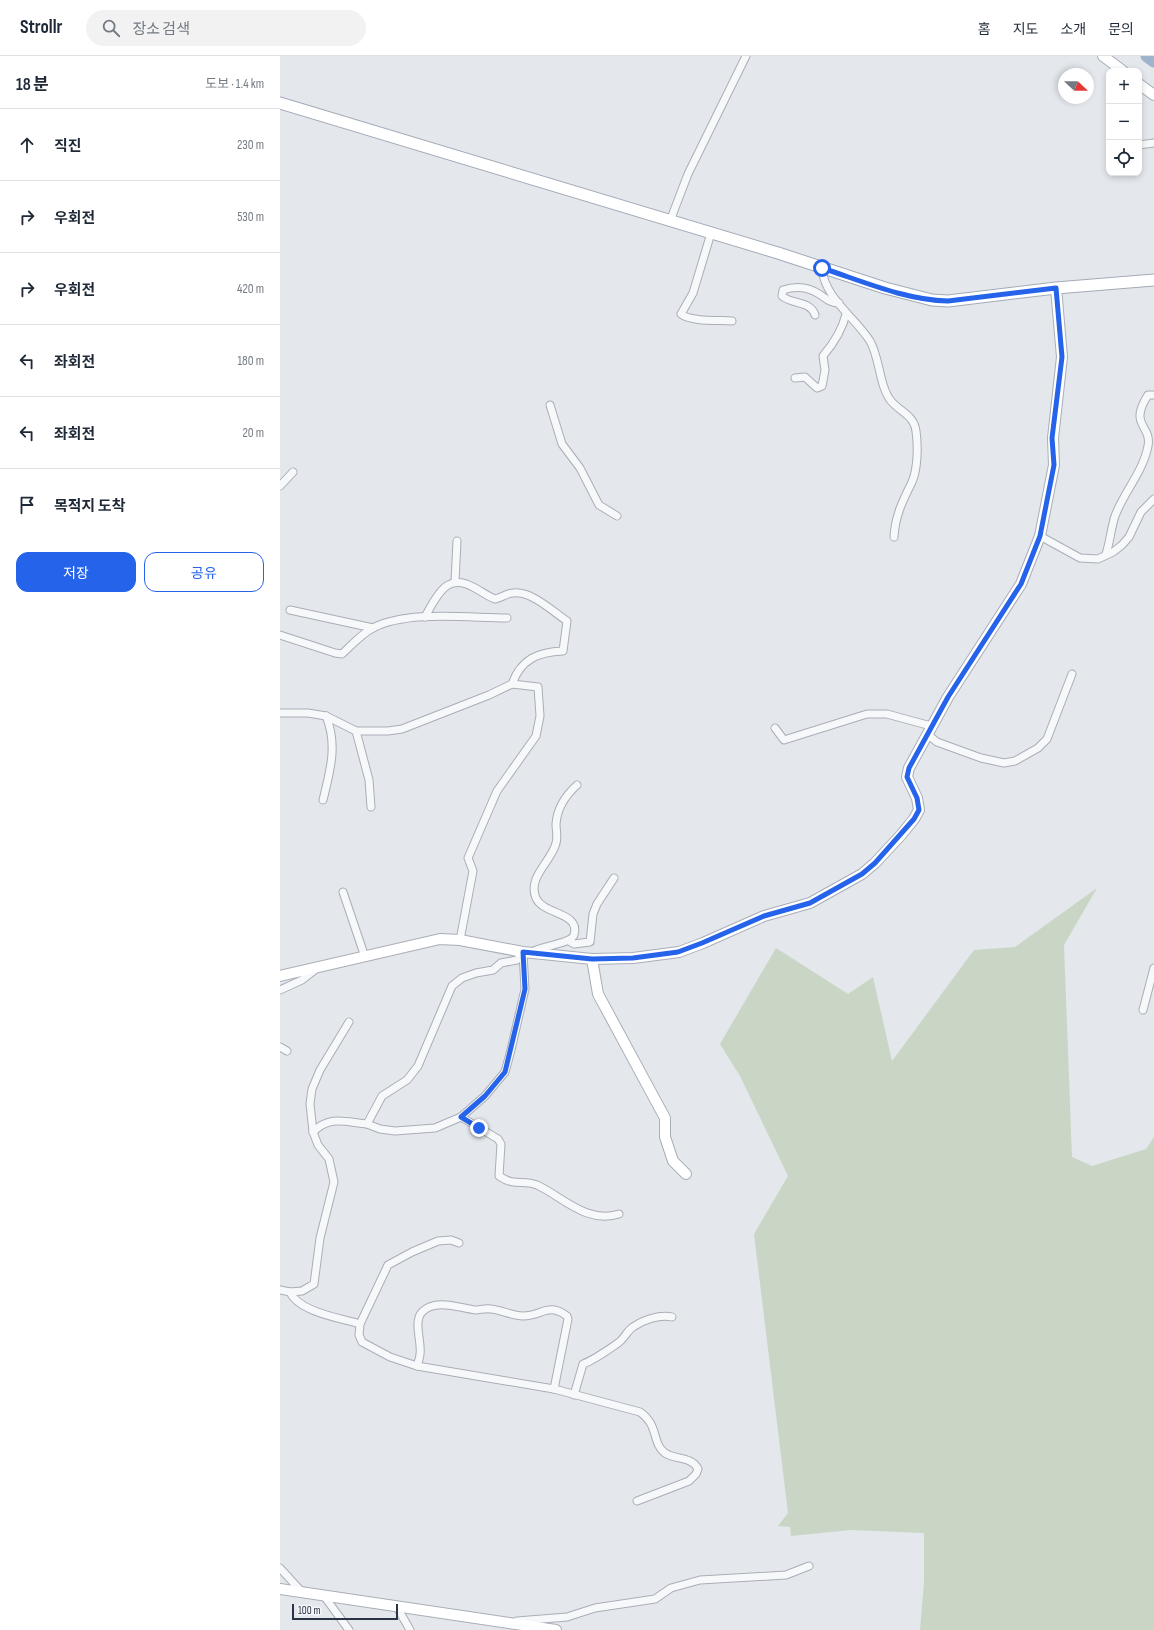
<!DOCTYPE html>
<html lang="ko">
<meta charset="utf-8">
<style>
body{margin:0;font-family:"Sofia Sans Condensed","Noto Sans KR",sans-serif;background:#f2f2f3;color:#1f2937}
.controls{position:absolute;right:12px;top:12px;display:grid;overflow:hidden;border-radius:8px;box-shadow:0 2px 6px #0003}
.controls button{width:36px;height:36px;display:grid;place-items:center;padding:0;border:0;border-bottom:1px solid #e0e1e3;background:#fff;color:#1f2937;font:20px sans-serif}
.compass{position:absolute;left:778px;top:12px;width:36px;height:36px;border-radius:50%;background:#fff;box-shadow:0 2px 6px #0003;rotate:112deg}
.scale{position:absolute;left:12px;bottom:10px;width:106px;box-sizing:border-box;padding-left:4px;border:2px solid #2b3445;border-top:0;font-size:11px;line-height:14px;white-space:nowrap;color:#2b3445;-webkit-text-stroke:3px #f4f6f9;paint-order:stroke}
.stop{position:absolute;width:12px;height:12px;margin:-9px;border:3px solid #2563eb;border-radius:50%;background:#fff}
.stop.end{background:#2563eb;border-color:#fff;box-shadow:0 1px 4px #0008}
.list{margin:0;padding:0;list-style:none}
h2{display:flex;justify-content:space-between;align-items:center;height:52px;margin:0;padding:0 16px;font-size:17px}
h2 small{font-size:13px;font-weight:400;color:#747a83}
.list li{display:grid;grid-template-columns:26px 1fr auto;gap:12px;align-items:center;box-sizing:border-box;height:72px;padding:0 16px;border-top:1px solid #e0e1e3}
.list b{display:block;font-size:15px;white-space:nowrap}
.list em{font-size:13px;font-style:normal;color:#747a83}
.actions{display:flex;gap:8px;padding:12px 16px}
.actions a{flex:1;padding:9px 0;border:1px solid #2563eb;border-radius:12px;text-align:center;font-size:14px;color:#2563eb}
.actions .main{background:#2563eb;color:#fff}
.icon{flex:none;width:22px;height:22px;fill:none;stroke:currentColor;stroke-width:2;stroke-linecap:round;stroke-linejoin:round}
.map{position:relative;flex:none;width:874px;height:1574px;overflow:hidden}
header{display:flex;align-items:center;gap:24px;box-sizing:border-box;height:56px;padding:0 20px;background:#fff;border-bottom:1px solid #e0e1e3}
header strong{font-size:19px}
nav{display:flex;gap:22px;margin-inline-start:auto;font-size:14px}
.search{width:280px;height:36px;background:#f2f2f3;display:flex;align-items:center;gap:10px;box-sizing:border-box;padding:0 14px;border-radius:22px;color:#747a83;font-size:15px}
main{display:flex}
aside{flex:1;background:#fff}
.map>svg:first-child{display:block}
.green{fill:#c9d6c5}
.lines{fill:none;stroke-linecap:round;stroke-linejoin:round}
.river{stroke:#9fb4cc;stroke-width:13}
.street-casing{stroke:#a9aeb7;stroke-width:9}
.secondary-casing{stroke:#a9aeb7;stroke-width:12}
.primary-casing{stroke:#a3abb8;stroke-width:13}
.street{stroke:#f7f8fa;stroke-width:7}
.secondary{stroke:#fff;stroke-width:10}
.primary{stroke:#fff;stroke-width:11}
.route{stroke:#2563eb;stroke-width:5}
</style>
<header>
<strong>Strollr</strong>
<div class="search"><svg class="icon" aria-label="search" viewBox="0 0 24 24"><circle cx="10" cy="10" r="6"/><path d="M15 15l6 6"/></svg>장소 검색</div>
<nav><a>홈</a><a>지도</a><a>소개</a><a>문의</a></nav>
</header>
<main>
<aside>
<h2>18 분<small>도보 · 1.4 km</small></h2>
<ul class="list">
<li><svg class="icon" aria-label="ahead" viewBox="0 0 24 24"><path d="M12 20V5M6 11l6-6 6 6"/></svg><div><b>직진</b></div><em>230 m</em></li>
<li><svg class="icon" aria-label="right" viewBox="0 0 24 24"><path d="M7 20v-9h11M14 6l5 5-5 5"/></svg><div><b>우회전</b></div><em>530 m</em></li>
<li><svg class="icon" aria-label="right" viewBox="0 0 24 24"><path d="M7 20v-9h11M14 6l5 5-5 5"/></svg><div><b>우회전</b></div><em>420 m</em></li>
<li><svg class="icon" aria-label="left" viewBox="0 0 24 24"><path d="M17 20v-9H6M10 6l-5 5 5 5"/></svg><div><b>좌회전</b></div><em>180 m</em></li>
<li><svg class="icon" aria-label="left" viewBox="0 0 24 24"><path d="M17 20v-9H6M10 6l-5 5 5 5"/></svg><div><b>좌회전</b></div><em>20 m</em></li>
<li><svg class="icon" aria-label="arrive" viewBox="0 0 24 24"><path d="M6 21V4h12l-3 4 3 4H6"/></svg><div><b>목적지 도착</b></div></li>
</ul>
<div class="actions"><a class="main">저장</a><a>공유</a></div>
</aside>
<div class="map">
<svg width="874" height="1574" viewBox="0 0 874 1574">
<rect width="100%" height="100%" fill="#e4e7ec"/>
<polygon class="green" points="817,832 784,889 792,1101 812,1110 866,1093 874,1081 874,1574 640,1574 644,1526 644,1477 571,1474 511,1480 510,1471 498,1470 508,1457 474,1178 508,1120 460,1020 440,988 496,892 568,938 593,921 612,1005 694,894 735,891"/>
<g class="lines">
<polyline class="river" points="867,0 874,5"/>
<g class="street-casing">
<g id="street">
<polyline points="859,89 874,87"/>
<polyline points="390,165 408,118 466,0"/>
<path d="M431,177L413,237L401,258C410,266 439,264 452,265"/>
<path d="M542,212C544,242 575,261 590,285C600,302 599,330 611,345C619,355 634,359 636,375C638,389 638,412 632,426C623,444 615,460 614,481"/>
<path d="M535,259C530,244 512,249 502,240L503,234C515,230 528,231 539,238C547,243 550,247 559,247"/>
<path d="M515,322L525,321L537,332L542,330L545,314L543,300C554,287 562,275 566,258"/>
<polyline points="270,349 282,388 300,412 319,449 337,460"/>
<polyline points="0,430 13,416"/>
<polyline points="760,480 800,502 818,503 833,496 842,489 849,481 861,456 874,443"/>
<path d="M826,498C830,486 831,472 835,460C844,436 863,416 868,390C872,369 848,370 868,339H874"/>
<polyline points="175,526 177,485"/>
<polyline points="10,554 93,572"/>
<path d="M0,579L55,597L62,598C72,589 81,578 93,572C127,554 189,562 227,562"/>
<path d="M0,657H28L46,660L76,675H108L122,673L209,639L232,628C241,603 258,596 283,595L287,565C272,555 252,535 233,537C227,537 221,542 215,543C207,540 201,535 193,531C166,516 156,541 145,561"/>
<polyline points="495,672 504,684 587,658 607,658 651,670"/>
<polyline points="76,675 89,724 91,751"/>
<polyline points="647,678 657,686 701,702 724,707 735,705 758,692 767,683 792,618"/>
<path d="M43,744C50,715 58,689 46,660"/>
<polyline points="63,836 85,901"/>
<polyline points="180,884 193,815 188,802 217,735 256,680 260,660 258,631 232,628"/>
<polyline points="289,885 294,888 310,886 313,858 317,848 334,822"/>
<path d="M250,897C260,890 291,888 294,879C301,856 263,859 256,842C247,821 272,805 276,787C278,781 276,775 276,768C277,753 286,739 297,729"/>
<polyline points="0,934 22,924 36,913"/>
<polyline points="863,954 874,912"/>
<polyline points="0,991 7,995"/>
<path d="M181,1061L218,1083L221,1088L219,1120C235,1131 243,1123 257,1129C283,1141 306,1168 339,1158"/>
<polyline points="87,1068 100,1073 115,1075 155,1072 181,1061 205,1040 225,1016 231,994 245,933 243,896"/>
<path d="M33,1076C50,1059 65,1066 87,1068L102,1040L127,1024L138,1010L172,930L182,922L196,917L213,914L221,907L237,904L243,896"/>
<path d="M179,1187L171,1184L158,1185L132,1196L108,1209L80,1268L79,1279L82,1286L110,1301L137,1310L274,1333L360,1356C379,1369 372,1388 385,1397C395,1404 412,1400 418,1413L416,1418L409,1425L357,1445"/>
<path d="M0,1234L10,1236C19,1256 60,1262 80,1268"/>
<polyline points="10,1236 22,1235 34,1228 40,1182 54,1126 49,1103 38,1089 33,1076 30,1048 32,1033 40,1014 69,966"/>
<path d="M137,1310C138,1306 140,1302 140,1298C142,1286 133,1266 142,1256C155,1242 180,1252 195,1254C200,1254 205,1252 211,1253C222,1254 232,1260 243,1260C262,1260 268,1246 287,1260L288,1263L274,1333"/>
<path d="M294,1339L303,1308C314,1304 328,1294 338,1287C344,1283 347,1275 353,1271C363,1264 380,1258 392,1261"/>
<polyline points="0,1512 21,1535"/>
<polyline points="44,1540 69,1574"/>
<polyline points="117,1551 130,1574"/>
<polyline points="237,1565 287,1561 315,1552 375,1543 391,1532 420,1524 506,1519 529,1510"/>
</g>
</g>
<g class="secondary-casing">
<g id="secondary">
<polyline points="823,0 843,15"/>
<polyline points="859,28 874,39"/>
<polyline points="312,903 318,938 385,1062 385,1081 393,1105 406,1118"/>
<polyline points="0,920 160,883 180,884 243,896 312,903 353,902 399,896 423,887 484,860 530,847 582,818 595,807 621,779 634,763 639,754 637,742 627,721 629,712 668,641 741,528 760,480 774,409 773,382 782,301 776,232"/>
<polyline points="0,1533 276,1574"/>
</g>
</g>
<g class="primary-casing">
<polyline id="primary" points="0,47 498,197 605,232 652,244 668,245 776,232 874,224"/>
</g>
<use href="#street" class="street"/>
<use href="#secondary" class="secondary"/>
<use href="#primary" class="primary"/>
</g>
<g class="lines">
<path class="route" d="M199,1072L181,1061L205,1040L225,1016L245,933L243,896L312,903L353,902L398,896L422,887L484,860L530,847L582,818L595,807L634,763L639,754L637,742L627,721L629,712L668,641L741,528L760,480L774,409L772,382L782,301L776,232L668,245C625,244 582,225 542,212"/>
</g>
</svg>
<div class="controls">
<button>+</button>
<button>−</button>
<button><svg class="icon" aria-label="locate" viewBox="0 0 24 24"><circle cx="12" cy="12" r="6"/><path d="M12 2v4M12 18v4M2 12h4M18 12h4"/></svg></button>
</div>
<svg class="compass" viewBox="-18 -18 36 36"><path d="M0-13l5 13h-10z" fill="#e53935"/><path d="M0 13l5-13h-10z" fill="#747a83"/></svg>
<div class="scale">100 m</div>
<div class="stop" style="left:542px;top:212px"></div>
<div class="stop end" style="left:199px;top:1072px"></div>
</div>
</main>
